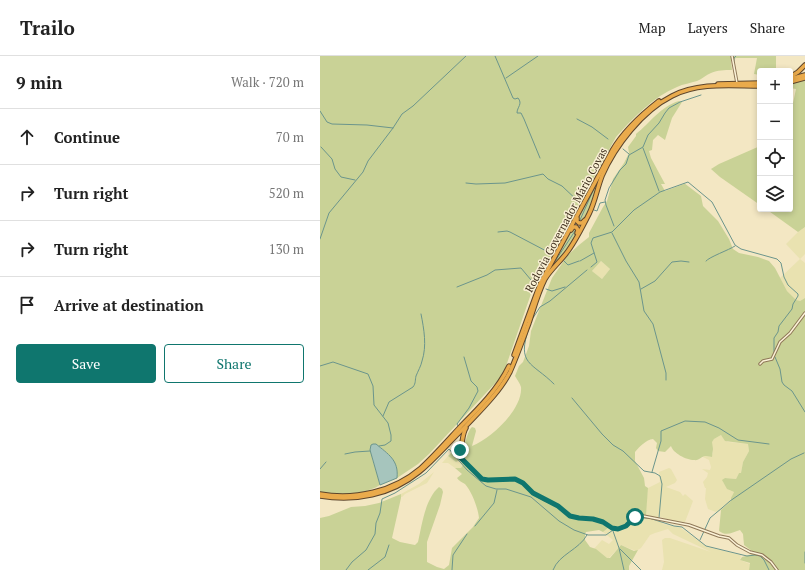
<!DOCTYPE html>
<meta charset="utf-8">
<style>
body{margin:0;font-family:"PT Serif",serif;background:#f6f6f6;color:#222}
.controls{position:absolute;right:12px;top:12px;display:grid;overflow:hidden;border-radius:4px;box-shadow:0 2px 6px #0003}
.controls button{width:36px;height:36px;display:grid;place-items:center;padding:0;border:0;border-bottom:1px solid #e0e0e0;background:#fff;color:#222;font:20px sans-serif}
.stop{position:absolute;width:12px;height:12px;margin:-9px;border:3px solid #0f766e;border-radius:50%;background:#fff}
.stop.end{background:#0f766e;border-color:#fff;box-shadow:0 1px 4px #0008}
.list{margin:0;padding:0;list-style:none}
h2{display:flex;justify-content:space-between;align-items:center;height:52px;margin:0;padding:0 16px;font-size:17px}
h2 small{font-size:13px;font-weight:400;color:#767676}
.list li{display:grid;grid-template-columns:26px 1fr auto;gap:12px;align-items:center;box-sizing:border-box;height:56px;padding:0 16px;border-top:1px solid #e0e0e0}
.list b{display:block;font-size:15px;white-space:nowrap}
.list em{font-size:13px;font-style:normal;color:#767676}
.actions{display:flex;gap:8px;padding:12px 16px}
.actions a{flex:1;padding:9px 0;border:1px solid #0f766e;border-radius:4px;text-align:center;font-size:14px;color:#0f766e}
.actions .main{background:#0f766e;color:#fff}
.icon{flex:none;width:22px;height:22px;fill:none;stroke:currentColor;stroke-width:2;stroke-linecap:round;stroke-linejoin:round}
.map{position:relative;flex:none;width:485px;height:514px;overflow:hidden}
header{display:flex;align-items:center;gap:24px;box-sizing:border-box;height:56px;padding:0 20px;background:#fff;border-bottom:1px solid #e0e0e0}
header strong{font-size:19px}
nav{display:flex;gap:22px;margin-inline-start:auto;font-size:14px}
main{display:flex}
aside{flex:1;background:#fff}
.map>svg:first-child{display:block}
.farmland{fill:#e9e2b0}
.green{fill:#c9d296;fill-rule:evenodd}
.water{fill:#a6c5bd;stroke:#6b958c}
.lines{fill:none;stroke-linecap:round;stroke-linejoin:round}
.stream{stroke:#6b958c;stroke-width:1}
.street-casing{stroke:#8f7858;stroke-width:3.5}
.highway-casing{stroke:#5d452c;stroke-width:5.5}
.street{stroke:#fcf3d8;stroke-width:1.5}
.highway{stroke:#eaab4c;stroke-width:3.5}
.route{stroke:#0f766e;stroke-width:5}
.labels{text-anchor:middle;stroke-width:3;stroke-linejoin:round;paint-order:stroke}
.street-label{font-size:11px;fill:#3e2e1d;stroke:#f9f0d4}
</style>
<header>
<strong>Trailo</strong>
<nav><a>Map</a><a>Layers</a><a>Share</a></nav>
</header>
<main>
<aside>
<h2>9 min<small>Walk · 720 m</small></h2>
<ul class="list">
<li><svg class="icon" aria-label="ahead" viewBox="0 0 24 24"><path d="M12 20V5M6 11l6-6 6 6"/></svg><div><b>Continue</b></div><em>70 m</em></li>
<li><svg class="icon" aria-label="right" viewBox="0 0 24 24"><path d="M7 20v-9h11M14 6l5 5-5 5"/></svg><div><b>Turn right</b></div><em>520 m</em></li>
<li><svg class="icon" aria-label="right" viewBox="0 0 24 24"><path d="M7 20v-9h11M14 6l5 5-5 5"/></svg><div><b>Turn right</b></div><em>130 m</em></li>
<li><svg class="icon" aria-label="arrive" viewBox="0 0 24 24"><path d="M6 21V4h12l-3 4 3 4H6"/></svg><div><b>Arrive at destination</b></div></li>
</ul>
<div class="actions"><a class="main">Save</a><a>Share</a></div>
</aside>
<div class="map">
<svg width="485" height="514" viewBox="0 0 485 514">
<rect width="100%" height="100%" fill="#f3e7c3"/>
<g class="farmland">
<polygon points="485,171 485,198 480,203 485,207 485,242 480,245 476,245 467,235 460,222 480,203 466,188 478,176"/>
<polygon points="281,205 290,213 282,223 272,215"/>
<polygon points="401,379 405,384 408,386 428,388 429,395 423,406 421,417 419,417 416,423 405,422 403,426 409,434 414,436 412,440 412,445 402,454 396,456 388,453 385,443 386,432 385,432 383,426 387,421 388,417 382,413 390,414 391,411 389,404 383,401 384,400 391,401 393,397 391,386 394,383"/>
<polygon points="128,400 136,406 140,404 143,409 142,411 141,412 135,412 128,407 122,407"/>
<polygon points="349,412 351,413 357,424 355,427 346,431 360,436 363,440 365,438 373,445 365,466 352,465 338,460 339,463 343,468 361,472 387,491 421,499 420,504 430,508 429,514 342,514 344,506 342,484 345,482 350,482 391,496 353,478 348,473 335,477 330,479 321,492 316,495 301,489 288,503 273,494 282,484 289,488 293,484 283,476 287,472 325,458 328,432 340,426 339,416"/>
<polygon points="114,416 107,427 85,438 82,441 80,441 81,438 99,428"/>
</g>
<g class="green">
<path d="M0,0H456V15H440V19L434,18L437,2H416L411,5L412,14C404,14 398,14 391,17C386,19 382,23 377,25C371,27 363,28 357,31C333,41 313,62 296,81L213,232L185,313L180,322L109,398L98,408L77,422C79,404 68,398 56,388L52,402L60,429C41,440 21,440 0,436Z"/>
<polygon points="485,24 485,171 478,176 446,153 470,153 470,61 476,33 470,32 470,28"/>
<path d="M359,45L362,46L352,62L345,84L338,79L333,84L332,94L329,95L331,102L345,128H341L345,135L364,128V127L381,140L383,150L398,165L409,183L413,193L419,197L438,201L449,205L455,212L467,235L476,244L480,245L485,242V514H429L430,507L420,504L422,501L433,498L432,495L424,489L423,478L420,474C412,476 407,481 399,475L401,454L411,445V442L414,436L407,433L402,424L405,422L416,423L419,417H421L423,406L429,395L428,388L405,385L401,379L394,383L392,386L393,393L392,401C390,401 388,400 385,400C382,400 379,405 374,404C366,404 353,397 351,390L345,396L338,395L336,392L337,387L333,383C326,384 320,390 315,396V405L324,422L325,430L328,432L326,459C311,461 305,474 289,471L283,476L279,474L266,476L265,478V484L270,491L276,493L287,502H290L301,489L314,495L318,494L309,510V514H0V462L9,460L31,451L45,450L59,447L81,438V442L72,482L80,486L95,489L98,486C102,469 105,443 119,431L122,433L123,436L120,449L107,486V506L117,511L124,513L129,509L132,492L153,471L159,462C158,452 152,436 145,428C142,426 139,425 137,422L142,418L135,412H141L143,409L140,404L136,406L128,400L135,393L137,394C148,390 145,378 152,371L155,372L156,375L152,390C171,383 203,353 201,331C200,327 197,324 195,320L199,310L203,306L209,290L211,275L232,222L248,199L259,189L269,181V177L283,151L287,145L293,123L304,107L309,97L308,91L316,80V78C330,67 341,50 359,45ZM281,205L290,213L282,223L272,215Z"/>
<polygon points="440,90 440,149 400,121 391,113 399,108"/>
<path d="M280,121C275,135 273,155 261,166L259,165V161Z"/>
<path d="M255,173L257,175C253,191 237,206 226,218L249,178Z"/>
</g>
<path class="water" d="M53,388H56C68,398 79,404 77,422L60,429L50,394L51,389Z"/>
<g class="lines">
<g class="stream">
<path d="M175,0L193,42L195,43L198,42C203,48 197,51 197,57H201L204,63L220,102"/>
<polyline points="414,9 414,2 416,0"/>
<polyline points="186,22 218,0"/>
<polyline points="0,55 7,66 12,68 47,69 73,72"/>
<polyline points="257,63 272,71 288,83"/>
<polyline points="1,91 12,103 15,113 21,121 35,124"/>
<polyline points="323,92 339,135"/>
<polyline points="303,93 309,98"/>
<polyline points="146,127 156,128 185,127 223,118 228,123 242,130 260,147"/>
<polyline points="274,154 277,155 280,147 285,146"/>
<polyline points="260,164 277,126"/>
<polyline points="294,170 286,149 285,144 289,132 300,114 306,108 309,99 323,91 328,79 339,67 345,57 349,52 360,46 381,39"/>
<polyline points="178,176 187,175 190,176 230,197"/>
<polyline points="292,177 306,205 319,226 324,255 333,268 346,317 346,324"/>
<polyline points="0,183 9,157 43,116 48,105 73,72 82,58 93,50 146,0"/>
<polyline points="244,205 248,209 259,205"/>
<polyline points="260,205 274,197"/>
<path d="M386,205C389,201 409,194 415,190"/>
<polyline points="271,211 277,206 271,187 273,182 292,176 314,154 340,136 368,126 392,146 415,189 421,193 457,203 461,207 464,221 468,229 478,238 478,240 473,248 472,253 459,270 458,276 454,282 454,297"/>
<polyline points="230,213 255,175"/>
<polyline points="137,231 167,219 175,214 201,212 211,224"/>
<polyline points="226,233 232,235 245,231"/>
<polyline points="321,233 335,225 352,206 361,205 369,206"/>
<polyline points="213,262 220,251 230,245 267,214"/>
<path d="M209,272C196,309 212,306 234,328"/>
<polyline points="455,301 460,313 462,326 464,329 472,335 485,356"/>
<polyline points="0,310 13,306 48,318 53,330 54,349 68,367 71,379 71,385 65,389 59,390"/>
<polyline points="252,342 282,378 293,389 303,395 324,415 335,417 340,420 342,428 339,462"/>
<path d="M63,360L69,346L93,331C96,327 95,324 96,320C98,315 101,310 102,305C107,290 104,273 101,258"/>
<polyline points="138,370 137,368 149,352 158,335 157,331 151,325 144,301"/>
<polyline points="25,398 35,396 50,395"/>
<polyline points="0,413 6,406"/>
<polyline points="332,416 341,385 341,375 365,365 385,366 399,372 418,384 449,388"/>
<polyline points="155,470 174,447 177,434"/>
<polyline points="293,475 299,492 304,514"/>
<polyline points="380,484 390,462 402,452 410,445 471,403 484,397"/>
<polyline points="300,493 321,514"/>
<polyline points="485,496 485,507"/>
<polyline points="26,514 32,506 46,494 55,478 56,467 60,457 62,443 75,437 106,417 129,393 147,414 166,430 176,433 186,433 211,441 239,465 254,474 268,479 286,479 293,474 306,471 316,463 322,462 329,462 354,470 362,471 386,490 427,500 435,499 440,500 444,504 449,514"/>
<polyline points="48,514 65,501 69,489"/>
<polyline points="132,514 133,499 147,478"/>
<path d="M233,514C239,498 259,494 267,479"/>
</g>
<g class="street-casing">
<g id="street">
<polyline points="412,0 417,27"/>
<polyline points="440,308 443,305 452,303 460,286 470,277 485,257"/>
<polyline points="140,395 140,400 144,406 162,423 169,424 195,423 203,427 213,437 225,444 238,450 250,460 259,462 273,463 283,466 292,472 298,473 306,470 315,461 323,460 369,469 399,480 409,482 417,489 430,496 442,499 451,506 457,514"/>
</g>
</g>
<g class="highway-casing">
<g id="highway">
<polyline points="470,21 478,16 485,9"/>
<polyline points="470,23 485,19"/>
<polyline points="470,26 485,22"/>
<polyline points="398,28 440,27"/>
<polyline points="257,162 257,165 259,167 262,167 265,164"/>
<polyline points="251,174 253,171 256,171 258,174 257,177"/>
<path d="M194,299L220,228L292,95C303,76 321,59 339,45"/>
<path d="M140,394C143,387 142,378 146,372"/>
<path d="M0,438C35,444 73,436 101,412C115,399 128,384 141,370C159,352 178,333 189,310"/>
<path d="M0,440C35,446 71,439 99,416C115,403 129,386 144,372C160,355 179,337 190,316C197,300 203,283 209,267C214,252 218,237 225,223C231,213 241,205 248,195C256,184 263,170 269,158C275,146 277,133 282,120C295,90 322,55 352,40C379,26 411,30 440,30"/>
</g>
</g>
<use href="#street" class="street"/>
<use href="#highway" class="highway"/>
</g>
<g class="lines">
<polyline class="route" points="140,394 140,397 141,402 162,423 168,424 195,423 203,427 213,437 238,450 250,460 259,462 273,463 283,466 292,472 298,473 306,470 315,461"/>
</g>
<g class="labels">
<g class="street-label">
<text transform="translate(246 164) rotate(-62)" y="4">Rodovia Governador Mário Covas</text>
</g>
</g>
</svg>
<div class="controls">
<button>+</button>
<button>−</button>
<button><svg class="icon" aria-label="locate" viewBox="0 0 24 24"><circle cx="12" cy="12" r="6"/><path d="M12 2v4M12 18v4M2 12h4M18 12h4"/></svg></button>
<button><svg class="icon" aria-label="layers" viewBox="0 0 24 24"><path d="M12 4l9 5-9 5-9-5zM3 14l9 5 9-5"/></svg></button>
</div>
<div class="stop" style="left:315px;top:461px"></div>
<div class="stop end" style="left:140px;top:394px"></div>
</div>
</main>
